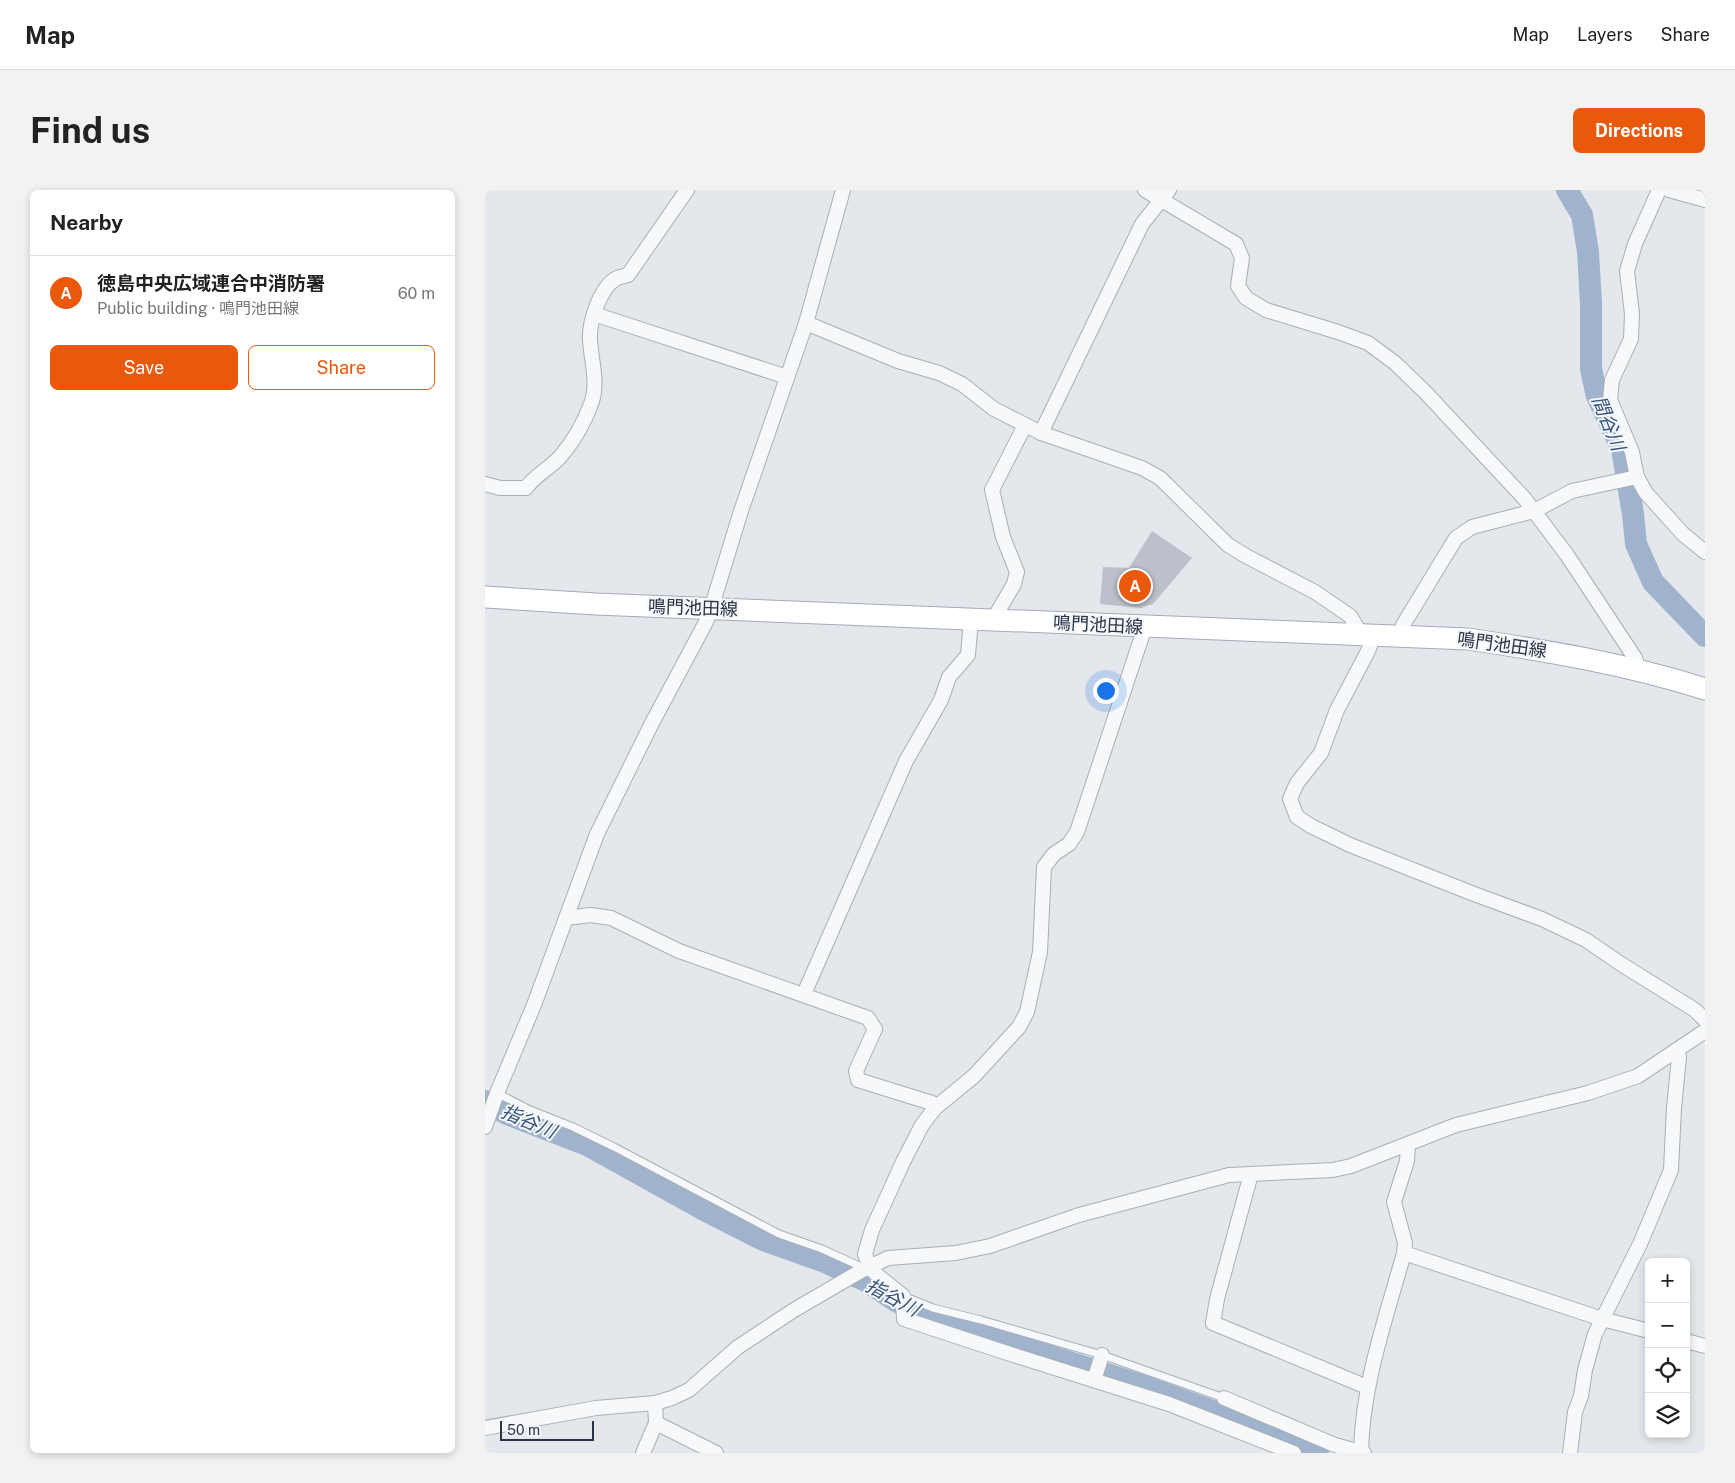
<!DOCTYPE html>
<meta charset="utf-8">
<style>
body{margin:0;font-family:"Public Sans","Noto Sans JP",sans-serif;background:#f2f2f2;color:#222}
.controls{position:absolute;right:15px;bottom:15px;display:grid;overflow:hidden;border-radius:8px;box-shadow:0 2px 8px #0003}
.controls button{width:45px;height:45px;display:grid;place-items:center;padding:0;border:0;border-bottom:1px solid #e0e0e0;background:#fff;color:#222;font:25px sans-serif}
.scale{position:absolute;left:15px;bottom:12px;width:94px;box-sizing:border-box;padding-left:5px;border:2px solid #2b3445;border-top:0;font-size:14px;line-height:18px;white-space:nowrap;color:#2b3445;-webkit-text-stroke:4px #f4f6f9;paint-order:stroke}
.you{position:absolute;left:620px;top:500px;width:18px;height:18px;margin:-12px;border:4px solid #fff;border-radius:50%;background:#1a73e8;box-shadow:0 0 0 8px #1a73e833}
.badge{display:grid;place-items:center;width:32px;height:32px;border-radius:50%;background:#ea580c;color:#fff;font-size:16px;font-weight:700}
.pin{position:absolute;translate:-50% -50%;border:2px solid #fff;box-shadow:0 1px 5px #0006}
.list{margin:0;padding:0;list-style:none}
h2{display:flex;justify-content:space-between;align-items:center;height:65px;margin:0;padding:0 20px;font-size:21px}
h2 small{font-size:16px;font-weight:400;color:#767676}
.list li{display:grid;grid-template-columns:32px 1fr auto;gap:15px;align-items:center;box-sizing:border-box;height:75px;padding:0 20px;border-top:1px solid #e0e0e0}
.list b{display:block;font-size:19px;white-space:nowrap}
.list p{margin:0;font-size:16px;white-space:nowrap;color:#767676}
.list em{font-size:16px;font-style:normal;color:#767676}
.actions{display:flex;gap:10px;padding:15px 20px}
.actions a{flex:1;padding:11px 0;border:1px solid #ea580c;border-radius:8px;text-align:center;font-size:18px;color:#ea580c}
.actions .main{background:#ea580c;color:#fff}
.icon{flex:none;width:28px;height:28px;fill:none;stroke:currentColor;stroke-width:2;stroke-linecap:round;stroke-linejoin:round}
.map{position:relative;flex:none;width:1220px;height:1263px;overflow:hidden;border-radius:8px}
header{display:flex;align-items:center;gap:30px;box-sizing:border-box;height:70px;padding:0 25px;background:#fff;border-bottom:1px solid #e0e0e0}
header strong{font-size:24px}
nav{display:flex;gap:28px;margin-inline-start:auto;font-size:18px}
.intro{display:flex;align-items:center;justify-content:space-between;box-sizing:border-box;height:120px;padding:0 30px}
h1{margin:0;font-size:35px}
.button{padding:12px 22px;border-radius:8px;background:#ea580c;color:#fff;font-size:18px;font-weight:700}
main{display:flex;gap:30px;padding:0 30px}
aside{flex:1;background:#fff;border-radius:8px;box-shadow:0 2px 8px #0003}
.map>svg:first-child{display:block}
.lines{fill:none;stroke-linecap:round;stroke-linejoin:round}
.river{stroke:#9fb4cc;stroke-width:22}
.building{fill:#bbc0ca}
.lane-casing{stroke:#a9aeb7;stroke-width:9}
.street-casing{stroke:#a9aeb7;stroke-width:16}
.primary-casing{stroke:#a3abb8;stroke-width:23}
.lane{stroke:#f7f8fa;stroke-width:7}
.street{stroke:#f7f8fa;stroke-width:14}
.primary{stroke:#fff;stroke-width:21}
.labels{text-anchor:middle;stroke-width:4;stroke-linejoin:round;paint-order:stroke}
.street-label{font-size:18px;fill:#2b3445;stroke:#f4f6f9}
.water-label{font-size:19px;font-style:italic;fill:#34527a;stroke:#f4f6f9}
</style>
<header>
<strong>Map</strong>
<nav><a>Map</a><a>Layers</a><a>Share</a></nav>
</header>
<div class="intro"><h1>Find us</h1><a class="button">Directions</a></div>
<main>
<aside>
<h2>Nearby<small></small></h2>
<ul class="list">
<li><span class="badge">A</span><div><b>徳島中央広域連合中消防署</b><p>Public building · 鳴門池田線</p></div><em>60 m</em></li>
</ul>
<div class="actions"><a class="main">Save</a><a>Share</a></div>
</aside>
<div class="map">
<svg width="1220" height="1263" viewBox="0 0 1220 1263">
<rect width="100%" height="100%" fill="#e4e7ec"/>
<g class="lines">
<g class="river">
<polyline points="1082,0 1097,25 1103,62 1106,114 1106,179 1112,206 1137,259 1148,324 1151,354 1168,392 1220,446"/>
<polyline points="0,911 22,924 102,955 219,1020 278,1050 340,1072 381,1091 411,1111 447,1128 662,1197 755,1231 833,1263"/>
</g>
</g>
<polygon class="building" points="667,341 707,368 668,414 656,418 615,414 618,377 644,378"/>
<g class="lines">
<g class="lane-casing">
<g id="lane">
<polyline points="12,903 45,920 88,937 129,957 294,1044 337,1059 381,1079"/>
<polyline points="418,1106 448,1118 496,1130 617,1165 739,1208"/>
</g>
</g>
<g class="street-casing">
<g id="street">
<polyline points="660,0 751,54 757,68 753,96 761,108 781,120 853,142 883,153 910,173 941,203 1039,308 1082,365 1150,468 1154,480"/>
<polyline points="1174,0 1150,54 1142,81 1147,124 1146,149 1127,190 1125,210 1147,262 1152,287 1161,303 1198,344 1220,362"/>
<polyline points="1184,0 1220,10"/>
<polyline points="109,124 302,187"/>
<polyline points="321,133 413,171 454,183 477,194 509,219 556,243 657,278 675,288 743,355 761,366 830,402 865,426 876,444"/>
<polyline points="556,243 657,34 684,0"/>
<path d="M0,294L15,298H41C50,285 64,279 75,267C88,252 99,233 106,214C114,194 106,170 105,150C104,132 115,97 132,88C135,87 139,86 143,85L202,0"/>
<polyline points="509,430 512,423 529,394 532,382 518,347 507,300 540,235"/>
<polyline points="660,437 592,642 584,654 569,664 559,677 555,762 542,822 534,837 489,886 450,918 437,935 418,972 387,1040 380,1064 385,1078 392,1085 418,1106 419,1129 516,1161 684,1214 809,1263"/>
<polyline points="889,445 883,461 852,520 836,563 812,593 805,609 812,627 826,636 865,655 989,704 1057,729 1101,750 1136,774 1210,820 1220,830"/>
<polyline points="917,446 918,435 971,348 987,337 1049,321 1087,301 1152,287"/>
<polyline points="81,728 106,725 126,728 194,761 383,828 390,839 371,881 373,890 447,913 450,918"/>
<polyline points="319,804 421,571 456,510 464,487 483,465 486,429"/>
<polyline points="0,937 12,903 49,815 112,644 167,533 221,432 226,419 256,321 321,133 358,0"/>
<polyline points="766,984 732,1109 728,1133 882,1197"/>
<polyline points="919,1063 1117,1129 1164,1141"/>
<polyline points="1201,1151 1220,1156"/>
<polyline points="609,1190 617,1165"/>
<polyline points="739,1208 850,1255 879,1263"/>
<polyline points="171,1233 231,1263"/>
<polyline points="0,1238 111,1218 170,1213 187,1208 204,1200 253,1157 309,1120 376,1081 403,1068 471,1063 505,1056 594,1025 744,985 848,980 866,976 971,935 1103,903 1153,886 1220,841"/>
<polyline points="158,1263 171,1233 170,1213"/>
<path d="M876,1263C877,1195 901,1128 919,1063L920,1053L909,1012L922,971L923,955"/>
<polyline points="1085,1263 1090,1222 1096,1206 1100,1180 1110,1144 1155,1054 1186,980 1189,918 1194,867 1192,860"/>
</g>
</g>
<g class="primary-casing">
<path id="primary" d="M0,407L111,414L983,449C1063,461 1142,474 1220,499"/>
</g>
<use href="#lane" class="lane"/>
<use href="#street" class="street"/>
<use href="#primary" class="primary"/>
</g>
<g class="labels">
<g class="street-label">
<text transform="translate(208 418) rotate(2)" y="6">鳴門池田線</text>
<text transform="translate(613 435) rotate(3)" y="6">鳴門池田線</text>
<text transform="translate(1017 455) rotate(8)" y="6">鳴門池田線</text>
</g>
<g class="water-label">
<text transform="translate(1124 233) rotate(68)" y="7">間谷川</text>
<text transform="translate(44 931) rotate(23)" y="7">指谷川</text>
<text transform="translate(408 1107) rotate(28)" y="7">指谷川</text>
</g>
</g>
</svg>
<div class="controls">
<button>+</button>
<button>−</button>
<button><svg class="icon" aria-label="locate" viewBox="0 0 24 24"><circle cx="12" cy="12" r="6"/><path d="M12 2v4M12 18v4M2 12h4M18 12h4"/></svg></button>
<button><svg class="icon" aria-label="layers" viewBox="0 0 24 24"><path d="M12 4l9 5-9 5-9-5zM3 14l9 5 9-5"/></svg></button>
</div>
<div class="scale">50 m</div>
<div class="you"></div>
<div class="pin badge" style="left:650px;top:396px">A</div>
</div>
</main>
